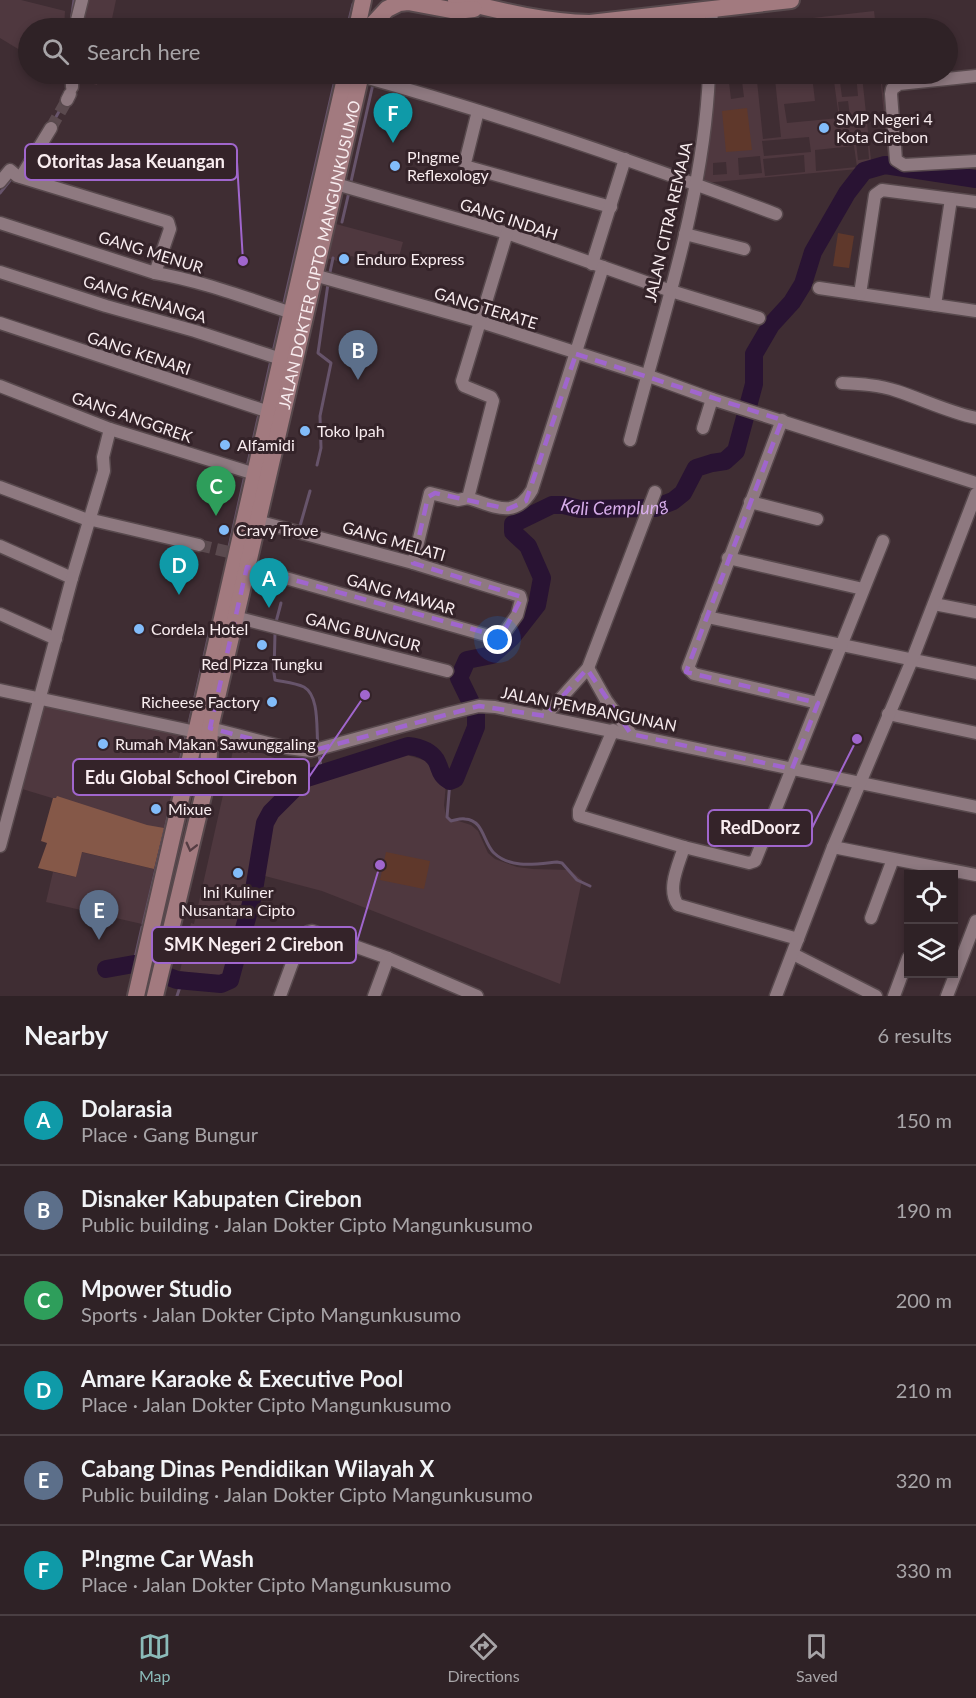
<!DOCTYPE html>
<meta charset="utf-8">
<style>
body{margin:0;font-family:Lato,sans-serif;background:#3b2f32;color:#f1f3f6}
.controls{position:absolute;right:18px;bottom:18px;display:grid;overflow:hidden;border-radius:0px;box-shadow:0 3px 9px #0003}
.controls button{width:54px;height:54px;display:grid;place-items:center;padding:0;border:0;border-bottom:2px solid #4a3f43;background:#2f2226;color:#f1f3f6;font:30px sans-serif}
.you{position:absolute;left:498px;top:640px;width:21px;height:21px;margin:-15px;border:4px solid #fff;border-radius:50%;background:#1a73e8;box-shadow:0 0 0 9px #1a73e833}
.badge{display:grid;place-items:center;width:39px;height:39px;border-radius:50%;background:#8bbbb9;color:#fff;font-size:20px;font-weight:700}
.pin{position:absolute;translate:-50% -50px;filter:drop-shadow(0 2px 3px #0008)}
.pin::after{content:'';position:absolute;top:32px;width:21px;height:18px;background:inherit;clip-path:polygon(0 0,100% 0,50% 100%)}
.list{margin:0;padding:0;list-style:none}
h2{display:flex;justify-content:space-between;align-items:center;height:78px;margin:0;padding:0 24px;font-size:26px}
h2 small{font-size:20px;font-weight:400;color:#a7a4a7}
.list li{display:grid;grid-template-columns:39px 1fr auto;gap:18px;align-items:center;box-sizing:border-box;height:90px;padding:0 24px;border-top:2px solid #4a3f43}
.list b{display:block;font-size:22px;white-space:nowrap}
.list p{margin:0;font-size:20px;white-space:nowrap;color:#a7a4a7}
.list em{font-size:20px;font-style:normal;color:#a7a4a7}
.icon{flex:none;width:33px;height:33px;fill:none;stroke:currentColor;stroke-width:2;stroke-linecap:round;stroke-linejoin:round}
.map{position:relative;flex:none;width:976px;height:996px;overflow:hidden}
.search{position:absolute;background:#2f2226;box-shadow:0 3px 9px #0003;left:18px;right:18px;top:18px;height:66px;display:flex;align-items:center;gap:15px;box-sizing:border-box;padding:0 21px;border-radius:33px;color:#a7a4a7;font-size:22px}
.sheet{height:618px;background:#2f2226}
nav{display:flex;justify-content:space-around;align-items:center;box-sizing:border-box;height:84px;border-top:2px solid #4a3f43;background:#2f2226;font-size:16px;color:#a7a4a7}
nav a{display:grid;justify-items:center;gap:3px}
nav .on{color:#8bbbb9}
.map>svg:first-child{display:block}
.built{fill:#4f383f;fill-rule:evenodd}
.green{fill:#5f382b}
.forest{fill:#855848}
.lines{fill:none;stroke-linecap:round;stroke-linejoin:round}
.stream{stroke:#67546b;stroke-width:3}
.river{stroke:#291333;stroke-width:18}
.street-tunnel{stroke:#5b4a4f;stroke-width:12;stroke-dasharray:12 6;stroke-linecap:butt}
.street-casing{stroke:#58494d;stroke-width:15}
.secondary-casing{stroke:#58494d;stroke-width:20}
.street{stroke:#8e7980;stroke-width:12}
.secondary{stroke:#a27a7f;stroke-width:16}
.oneway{stroke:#553d43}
.marked{fill:none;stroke:#a066cd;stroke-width:4.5;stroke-dasharray:12 8;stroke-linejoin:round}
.poi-dot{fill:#82bcfa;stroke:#342329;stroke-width:2}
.labels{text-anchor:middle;stroke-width:6;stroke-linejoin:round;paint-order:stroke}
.poi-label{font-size:16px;fill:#f8ecef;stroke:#342329;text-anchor:start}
.street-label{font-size:16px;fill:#f8ecef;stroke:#342329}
.water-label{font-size:18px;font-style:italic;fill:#d7adea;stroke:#342329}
.leader{fill:none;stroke:#a066cd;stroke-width:2}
.callout-dot{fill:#a066cd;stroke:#342329;stroke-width:2}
.callout{fill:#342329;stroke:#a066cd;stroke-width:2}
.callout-label{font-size:18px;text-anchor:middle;font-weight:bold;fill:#f8ecef}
</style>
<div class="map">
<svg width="976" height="996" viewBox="0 0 976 996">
<rect width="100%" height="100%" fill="#3f2d33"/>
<g class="built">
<polygon points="0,0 21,0 65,11 64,28 28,28 28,55 0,38"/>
<polygon points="84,0 116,0 110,28 78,28"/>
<polygon points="874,11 876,28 726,28"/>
<polygon points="72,74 100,74 97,85 75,79"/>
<path d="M715,74H728L731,99L744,97L741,74H756L757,79L794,74H828L812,76L815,101L784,104L787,123L839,118L833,74H839L842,97L858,96L856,74H881L891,166L704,183ZM880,74L888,158L871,160L862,76ZM775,79L781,137L763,139L757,81ZM848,101L850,117L840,118L838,102ZM855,133H867L869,159L858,160ZM809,137L811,152L764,156L762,141ZM854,146L857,167L816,171L815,150ZM804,155L805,172L765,176L763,159ZM760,156L762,173L739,175L738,158ZM726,162L727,174L713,175V163Z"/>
<polygon points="336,224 403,242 396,268 351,256 348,264 327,258"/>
<polygon points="43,705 188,735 167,833 19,788"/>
<polygon points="234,746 265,754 286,763 294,773 314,772 320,774 359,765 385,755 407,755 430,762 446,784 444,805 446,817 471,825 478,831 488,853 495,859 517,867 533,869 570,870 582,880 560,984 322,891 265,876 256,867 244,923 224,979 222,981 180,971 191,923 194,924"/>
<polygon points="81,852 154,869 142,924 46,902 53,872 76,877"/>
</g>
<g class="green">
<polygon points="747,108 752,150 726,152 722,111"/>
<polygon points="838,233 854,236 849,268 833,266"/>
<polygon points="386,852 430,861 424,889 380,880"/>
</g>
<polygon class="forest" points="57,796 147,825 164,828 154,869 82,852 76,877 38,868 47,843 41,841 53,798 56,798"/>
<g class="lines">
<g class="stream">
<polyline points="71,22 74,0"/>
<polyline points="347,28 353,4"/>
<polyline points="386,28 387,21"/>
<polyline points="52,124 65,101"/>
<polyline points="350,186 373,84"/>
<polyline points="0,193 12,178"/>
<polyline points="342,222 349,192"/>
<polyline points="329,277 333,258"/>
<polyline points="283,307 334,84"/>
<polyline points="273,352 282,313"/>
<polyline points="261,405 271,360"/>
<polyline points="317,465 321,448 320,416 331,363 318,353 328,284"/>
<polyline points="247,467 259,414"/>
<polyline points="300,526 310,491"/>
<polyline points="229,547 245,475"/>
<polyline points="276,622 281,603"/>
<path d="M275,633L274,673L275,680C284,682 295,683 304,687C320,696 316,731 318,747"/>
<polyline points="188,728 211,625"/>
<polyline points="319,754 322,773"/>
<path d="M450,781L447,817L451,821C456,820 461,818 465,819C484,820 483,843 494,853C511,869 536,864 557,862L562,863L577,880L590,886"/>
<polyline points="175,785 186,734"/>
<polyline points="143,924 174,791"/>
<polyline points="132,971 142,927"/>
<polyline points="177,996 182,981"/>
</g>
<path class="river" id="s1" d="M106,969L134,964L177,980L221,984L230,980L253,896L265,823L271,812L304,779L408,746C418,747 430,751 436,760C441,769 439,775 450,781L455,779L476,727V713L459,678L467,660L492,655L512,637L537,605L542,578L528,546L513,532V524L552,505H563L580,509L655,508L673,501L683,493L696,468L712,463L725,461L736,451L754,384V354L771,325L792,302L803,284L813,252L847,193L864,171L885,165L976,179"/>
<g class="street-tunnel">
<polyline points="51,128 67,100"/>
<polyline points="199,545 229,552"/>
</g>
<g class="street-casing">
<g id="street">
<polyline points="75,28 82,0"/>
<polyline points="711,28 712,10"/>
<path d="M361,76C501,115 640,163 776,214"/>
<polyline points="976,76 899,84 892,89 891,94 896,160 904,165 976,161"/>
<polyline points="72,77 72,87"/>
<polyline points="67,100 70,94"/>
<polyline points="478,111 465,163 468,167 611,207"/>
<polyline points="21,177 51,128"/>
<polyline points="0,182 10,170 17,176 168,222 170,229 155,273"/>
<polyline points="336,184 507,233 671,291 759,318"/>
<path d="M0,223L155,273C202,281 246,298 292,313"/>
<polyline points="685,234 744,249"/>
<polyline points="592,264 625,159"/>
<polyline points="0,272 106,306 195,331 281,359"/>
<polyline points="314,275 481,322 646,375 712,399 976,483"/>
<polyline points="819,288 976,311"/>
<polyline points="860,294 875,195 882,190 976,202"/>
<polyline points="935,305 951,199"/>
<polyline points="0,323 269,412"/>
<path d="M842,383C861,384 879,385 897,391C924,400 948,412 976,418"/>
<polyline points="0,386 110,429 255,474"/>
<polyline points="782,420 688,668 694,674 818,703"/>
<polyline points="703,428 712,399"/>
<path d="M630,440C661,320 704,199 709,74"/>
<polyline points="0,487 88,520"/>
<path d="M468,498C494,506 515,520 532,490L603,267"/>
<polyline points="750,502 817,519"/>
<polyline points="88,519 199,545"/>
<polyline points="0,546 72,578 104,471 103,457 110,429"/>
<polyline points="728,558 863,589"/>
<polyline points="413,563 430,493 458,500 468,498 493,401 491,397 464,386 462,381 507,233"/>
<polyline points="247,567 489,636 501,637 517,615 521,600 520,596 413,563 257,521"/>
<polyline points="934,604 976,612"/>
<polyline points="0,614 56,639"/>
<polyline points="235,617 447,671"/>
<polyline points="707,617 976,673"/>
<polyline points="588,668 606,700 631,734"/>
<polyline points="0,690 196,732"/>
<polyline points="888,714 976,733"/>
<polyline points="545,716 588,668 655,492"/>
<polyline points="210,728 287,748 311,751 450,713 479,706 495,707 976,807"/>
<polyline points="613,730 579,810 579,816 684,847 749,863 755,861 883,541"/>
<polyline points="0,846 72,578"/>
<path d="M684,847C679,864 666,889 678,905L798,939"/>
<polyline points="833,847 976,875"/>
<polyline points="871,918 893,859"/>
<polyline points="793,954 876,996"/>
<polyline points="280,996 301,939 308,932 312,931 388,958 477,996"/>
<polyline points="374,996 388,958"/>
<polyline points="776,996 833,847 912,660 976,494"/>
<polyline points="894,996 908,958"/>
<polyline points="947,996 976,921"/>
</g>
</g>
<g class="secondary-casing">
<g id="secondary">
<path d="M456,0C501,11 544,22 590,23L791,0"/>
<polyline points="373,24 387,9 399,3 408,2 456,11 474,9"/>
<polyline points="357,28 363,0"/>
<polyline points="136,996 346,74"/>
<path id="s2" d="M155,996L208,775L210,728L361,74"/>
</g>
</g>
<use href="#street" class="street"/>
<use href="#secondary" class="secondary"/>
</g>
<defs><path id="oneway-chevron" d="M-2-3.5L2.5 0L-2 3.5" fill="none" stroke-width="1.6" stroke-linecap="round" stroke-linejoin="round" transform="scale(1.5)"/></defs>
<use class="oneway" href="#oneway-chevron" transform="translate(191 847) rotate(104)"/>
<path class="marked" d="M576,354L782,420L686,672L818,703L792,769L631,734L587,669L545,716L479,706L311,751L287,748L210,728L247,567L501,637L522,597L413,563L428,497L435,493L508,509L526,501Z"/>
<g class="poi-dot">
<circle cx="824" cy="128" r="6"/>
<circle cx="395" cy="166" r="6"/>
<circle cx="344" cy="259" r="6"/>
<circle cx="305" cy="431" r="6"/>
<circle cx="225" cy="445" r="6"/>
<circle cx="224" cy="530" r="6"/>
<circle cx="139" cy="629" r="6"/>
<circle cx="262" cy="645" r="6"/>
<circle cx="272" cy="702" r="6"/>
<circle cx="103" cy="744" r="6"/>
<circle cx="156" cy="809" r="6"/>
<circle cx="238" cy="873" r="6"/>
</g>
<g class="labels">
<g class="poi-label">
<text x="836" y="125">SMP Negeri 4<tspan x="836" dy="18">Kota Cirebon</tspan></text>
<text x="407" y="163">P!ngme<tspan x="407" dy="18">Reflexology</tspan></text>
<text x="356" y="265">Enduro Express</text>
<text x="317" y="437">Toko Ipah</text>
<text x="237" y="451">Alfamidi</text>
<text x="236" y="536">Cravy Trove</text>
<text x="151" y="635">Cordela Hotel</text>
<text x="262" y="670" text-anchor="middle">Red Pizza Tungku</text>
<text x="260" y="708" text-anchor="end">Richeese Factory</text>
<text x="115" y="750">Rumah Makan Sawunggaling</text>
<text x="168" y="815">Mixue</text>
<text x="238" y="898" text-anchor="middle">Ini Kuliner<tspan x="238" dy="18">Nusantara Cipto</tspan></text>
</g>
<g class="street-label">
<text transform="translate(509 219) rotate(18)" y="6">GANG INDAH</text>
<text transform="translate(668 222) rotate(-77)" y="6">JALAN CITRA REMAJA</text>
<text transform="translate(151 252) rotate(17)" y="6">GANG MENUR</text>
<text dy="6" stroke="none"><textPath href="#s2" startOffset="760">JALAN DOKTER CIPTO MANGUNKUSUMO</textPath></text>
<text transform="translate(145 299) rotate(17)" y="6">GANG KENANGA</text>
<text transform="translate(486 308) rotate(17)" y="6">GANG TERATE</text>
<text transform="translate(139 353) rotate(18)" y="6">GANG KENARI</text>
<text transform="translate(132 417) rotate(19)" y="6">GANG ANGGREK</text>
<text transform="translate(394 541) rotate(16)" y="6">GANG MELATI</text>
<text transform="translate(401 594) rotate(16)" y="6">GANG MAWAR</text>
<text transform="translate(363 632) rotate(14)" y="6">GANG BUNGUR</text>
<text transform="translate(589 709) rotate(11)" y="6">JALAN PEMBANGUNAN</text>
</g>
<g class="water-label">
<text dy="6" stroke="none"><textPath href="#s1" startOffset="940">Kali Cemplung</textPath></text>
</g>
</g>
<path class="leader" d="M243 261L237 162M365 695L309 777M857 739L812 828M380 865L356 945"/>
<g class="callout-dot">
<circle cx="243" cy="261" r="6"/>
<circle cx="365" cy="695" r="6"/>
<circle cx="857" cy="739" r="6"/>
<circle cx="380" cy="865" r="6"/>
</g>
<g class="callout">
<rect x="25" y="144" width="212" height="36" rx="6"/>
<rect x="73" y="759" width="236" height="36" rx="6"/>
<rect x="708" y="810" width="104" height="36" rx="6"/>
<rect x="152" y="927" width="204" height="36" rx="6"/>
</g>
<g class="callout-label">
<text x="131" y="168">Otoritas Jasa Keuangan</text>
<text x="191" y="784">Edu Global School Cirebon</text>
<text x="760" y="834">RedDoorz</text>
<text x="254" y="951">SMK Negeri 2 Cirebon</text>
</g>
</svg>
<div class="controls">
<button><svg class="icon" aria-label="locate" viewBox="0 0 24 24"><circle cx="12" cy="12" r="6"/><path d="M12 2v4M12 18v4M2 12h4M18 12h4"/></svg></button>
<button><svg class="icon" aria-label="layers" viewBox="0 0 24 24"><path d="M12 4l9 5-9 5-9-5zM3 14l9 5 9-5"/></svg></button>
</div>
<div class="you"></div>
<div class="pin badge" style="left:269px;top:608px;background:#0f9aa8">A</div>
<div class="pin badge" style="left:358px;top:380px;background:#5c6f8a">B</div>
<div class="pin badge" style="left:216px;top:516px;background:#2e9e5b">C</div>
<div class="pin badge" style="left:179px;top:595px;background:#0f9aa8">D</div>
<div class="pin badge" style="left:99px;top:940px;background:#5c6f8a">E</div>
<div class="pin badge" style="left:393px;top:143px;background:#0f9aa8">F</div>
<div class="search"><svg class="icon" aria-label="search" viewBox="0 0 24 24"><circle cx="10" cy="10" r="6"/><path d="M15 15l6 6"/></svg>Search here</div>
</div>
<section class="sheet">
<h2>Nearby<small>6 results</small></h2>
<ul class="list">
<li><span class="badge" style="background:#0f9aa8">A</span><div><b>Dolarasia</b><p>Place · Gang Bungur</p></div><em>150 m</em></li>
<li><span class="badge" style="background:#5c6f8a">B</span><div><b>Disnaker Kabupaten Cirebon</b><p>Public building · Jalan Dokter Cipto Mangunkusumo</p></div><em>190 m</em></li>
<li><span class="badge" style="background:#2e9e5b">C</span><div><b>Mpower Studio</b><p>Sports · Jalan Dokter Cipto Mangunkusumo</p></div><em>200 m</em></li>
<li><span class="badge" style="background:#0f9aa8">D</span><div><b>Amare Karaoke &amp; Executive Pool</b><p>Place · Jalan Dokter Cipto Mangunkusumo</p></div><em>210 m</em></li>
<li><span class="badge" style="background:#5c6f8a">E</span><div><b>Cabang Dinas Pendidikan Wilayah X</b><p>Public building · Jalan Dokter Cipto Mangunkusumo</p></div><em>320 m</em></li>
<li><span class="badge" style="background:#0f9aa8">F</span><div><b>P!ngme Car Wash</b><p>Place · Jalan Dokter Cipto Mangunkusumo</p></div><em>330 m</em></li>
</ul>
</section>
<nav>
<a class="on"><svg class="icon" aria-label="map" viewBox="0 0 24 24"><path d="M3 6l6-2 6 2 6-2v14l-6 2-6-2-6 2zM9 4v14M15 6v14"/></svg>Map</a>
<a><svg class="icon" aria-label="directions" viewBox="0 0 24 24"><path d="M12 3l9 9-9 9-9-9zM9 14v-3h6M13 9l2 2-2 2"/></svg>Directions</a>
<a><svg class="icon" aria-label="saved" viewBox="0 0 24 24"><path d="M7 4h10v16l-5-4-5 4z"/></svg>Saved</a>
</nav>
